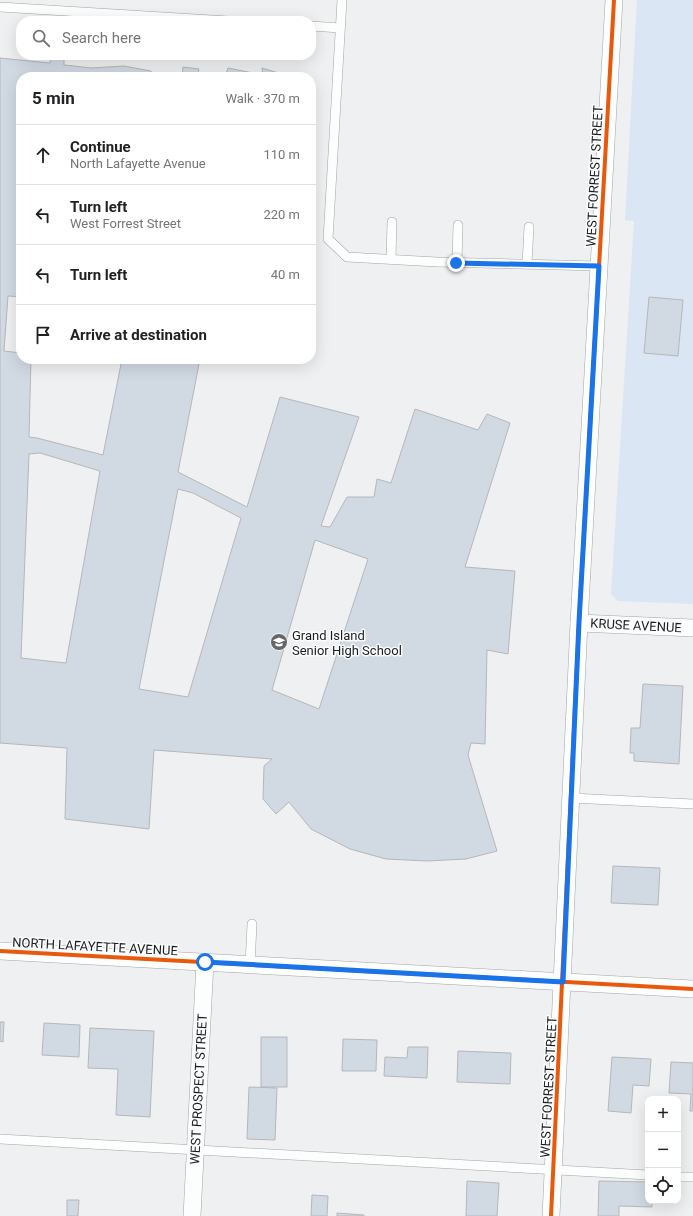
<!DOCTYPE html>
<meta charset="utf-8">
<style>
body{margin:0;font-family:Roboto,sans-serif;background:#f2f2f2;color:#202124}
.controls{position:absolute;right:12px;bottom:12px;display:grid;overflow:hidden;border-radius:8px;box-shadow:0 4px 16px #0002}
.controls button{width:36px;height:36px;display:grid;place-items:center;padding:0;border:0;border-bottom:1px solid #e0e0e0;background:#fff;color:#202124;font:20px sans-serif}
.stop{position:absolute;width:12px;height:12px;margin:-9px;border:3px solid #1a73e8;border-radius:50%;background:#fff}
.stop.end{background:#1a73e8;border-color:#fff;box-shadow:0 1px 4px #0008}
.list{margin:0;padding:0;list-style:none}
h2{display:flex;justify-content:space-between;align-items:center;height:52px;margin:0;padding:0 16px;font-size:17px}
h2 small{font-size:13px;font-weight:400;color:#757577}
.list li{display:grid;grid-template-columns:26px 1fr auto;gap:12px;align-items:center;box-sizing:border-box;height:60px;padding:0 16px;border-top:1px solid #e0e0e0}
.list b{display:block;font-size:15px;white-space:nowrap}
.list p{margin:0;font-size:13px;white-space:nowrap;color:#757577}
.list em{font-size:13px;font-style:normal;color:#757577}
.icon{flex:none;width:22px;height:22px;fill:none;stroke:currentColor;stroke-width:2;stroke-linecap:round;stroke-linejoin:round}
.map{position:relative;flex:none;width:693px;height:1216px;overflow:hidden}
.search{position:absolute;background:#fff;box-shadow:0 4px 16px #0002;left:16px;top:16px;width:300px;height:44px;display:flex;align-items:center;gap:10px;box-sizing:border-box;padding:0 14px;border-radius:16px;color:#757577;font-size:15px}
.panel{position:absolute;background:#fff;box-shadow:0 4px 16px #0002;left:16px;top:72px;width:300px;height:292px;border-radius:16px}
.map>svg:first-child{display:block}
.green{fill:#dae6f3}
.building{fill:#d1d9e3;stroke:#b6b7b9;fill-rule:evenodd}
.lines{fill:none;stroke-linecap:round;stroke-linejoin:round}
.service-casing{stroke:#a3a5a6;stroke-width:10}
.minor-casing{stroke:#a3a5a6;stroke-width:18}
.service{stroke:#fcfdfd;stroke-width:9}
.minor{stroke:#fcfdfd;stroke-width:17}
.cycleway-casing{stroke:#fcfdfe;stroke-width:6}
.cycleway{stroke:#e8590c;stroke-width:4}
.route{stroke:#1a73e8;stroke-width:5}
.labels{text-anchor:middle;stroke-width:3;stroke-linejoin:round;paint-order:stroke}
.street-label{font-size:13px;fill:#1c1d1e;stroke:#fcfdfe}
.poi-label{font-size:13px;fill:#1c1d1e;stroke:#fcfdfe;text-anchor:start}
</style>
<div class="map">
<svg width="693" height="1216" viewBox="0 0 693 1216">
<rect width="100%" height="100%" fill="#eef0f2"/>
<polygon class="green" points="637,0 693,0 693,604 618,601 611,594 634,221 625,220"/>
<g class="building">
<path d="M51,56L64,58V65L92,68L124,66L151,71L152,76L182,77L183,67L199,69L198,74L221,77H21V297L8,296L4,351L21,353V359H31L29,437L37,438L103,455L122,359H200L178,472L247,507L280,397L359,417L321,526L330,527L347,497H374L377,479L391,483L415,409L478,430L487,414L510,423L465,567L515,571L508,654L487,650L485,744L471,743L468,755L497,851L466,859L427,861L386,859L350,849L311,829L289,802L276,814L263,799L264,766L272,759L154,750L149,829L65,819L67,748L0,743V58L50,63ZM40,453L100,471L66,663L21,658L29,454ZM178,489L193,493L241,518L188,697L139,689ZM315,540L368,559L319,709L272,690Z"/>
<polygon points="228,68 263,75 262,68 292,77 225,77"/>
<polygon points="649,297 683,300 678,356 644,353"/>
<polygon points="643,684 683,686 679,764 634,761 634,753 630,753 631,728 640,728"/>
<polygon points="613,866 660,868 658,905 611,903"/>
<polygon points="0,1022 4,1022 3,1042 0,1041"/>
<polygon points="44,1023 80,1025 79,1057 42,1055"/>
<polygon points="90,1028 154,1031 150,1117 116,1115 118,1069 88,1068"/>
<rect x="261" y="1037" width="26" height="50"/>
<polygon points="343,1039 377,1040 376,1071 342,1071"/>
<polygon points="408,1047 428,1047 427,1078 384,1076 385,1057 407,1058"/>
<polygon points="458,1051 511,1053 510,1084 457,1082"/>
<polygon points="612,1057 651,1059 649,1086 633,1085 631,1113 608,1111"/>
<polygon points="671,1062 693,1063 693,1111 690,1111 691,1094 669,1093"/>
<polygon points="249,1087 277,1088 275,1140 247,1139"/>
<polygon points="467,1181 499,1183 497,1216 466,1216"/>
<polygon points="599,1181 648,1182 648,1201 652,1201 652,1207 619,1206 619,1216 598,1216"/>
<polygon points="312,1195 328,1196 327,1216 311,1216"/>
<polygon points="67,1200 79,1200 78,1216 67,1216"/>
<polygon points="337,1213 364,1215 364,1216 337,1216"/>
</g>
<g class="lines">
<g class="service-casing">
<g id="service">
<polyline points="342,0 328,239 347,257 437,262 599,266"/>
<polyline points="0,7 228,21"/>
<polyline points="311,26 340,28"/>
<polyline points="391,259 392,222"/>
<polyline points="457,263 458,225"/>
<polyline points="527,264 529,227"/>
<polyline points="571,798 693,804"/>
<polyline points="250,965 252,924"/>
<polyline points="0,1139 648,1175"/>
<polyline points="678,1177 693,1177"/>
</g>
</g>
<g class="minor-casing">
<g id="minor">
<polyline points="579,623 693,628"/>
<polyline points="0,951 693,989"/>
<polyline points="192,1216 205,962"/>
<polyline points="551,1216 579,623 614,0"/>
</g>
</g>
<use href="#service" class="service"/>
<use href="#minor" class="minor"/>
<g class="cycleway-casing">
<g id="cycleway">
<polyline points="0,951 693,989"/>
<polyline points="551,1216 579,623 614,0"/>
</g>
</g>
<use href="#cycleway" class="cycleway"/>
</g>
<g class="lines">
<polyline class="route" points="205,962 563,982 579,622 599,266 456,263"/>
</g>
<defs>
<g id="school-disc" transform="scale(0.9)"><circle r="9.5" fill="#666768" stroke="#fcfdfe"/><path d="M0-5L7-2L0 1L-7-2ZM-4 1L0 2.5L4 1V4Q0 6-4 4Z" fill="#fff"/></g>
</defs>
<g fill-rule="evenodd">
<use href="#school-disc" x="279" y="642"/>
</g>
<g class="labels">
<g class="street-label">
<text transform="translate(594 176) rotate(-87)" y="5">WEST FORREST STREET</text>
<text transform="translate(636 625) rotate(3)" y="5">KRUSE AVENUE</text>
<text transform="translate(95 946) rotate(3)" y="5">NORTH LAFAYETTE AVENUE</text>
<text transform="translate(548 1087) rotate(-87)" y="5">WEST FORREST STREET</text>
<text transform="translate(198 1089) rotate(-87)" y="5">WEST PROSPECT STREET</text>
</g>
<g class="poi-label">
<text x="292" y="640">Grand Island<tspan x="292" dy="15">Senior High School</tspan></text>
</g>
</g>
</svg>
<div class="controls">
<button>+</button>
<button>−</button>
<button><svg class="icon" aria-label="locate" viewBox="0 0 24 24"><circle cx="12" cy="12" r="6"/><path d="M12 2v4M12 18v4M2 12h4M18 12h4"/></svg></button>
</div>
<div class="stop" style="left:205px;top:962px"></div>
<div class="stop end" style="left:456px;top:263px"></div>
<div class="search"><svg class="icon" aria-label="search" viewBox="0 0 24 24"><circle cx="10" cy="10" r="6"/><path d="M15 15l6 6"/></svg>Search here</div>
<section class="panel">
<h2>5 min<small>Walk · 370 m</small></h2>
<ul class="list">
<li><svg class="icon" aria-label="ahead" viewBox="0 0 24 24"><path d="M12 20V5M6 11l6-6 6 6"/></svg><div><b>Continue</b><p>North Lafayette Avenue</p></div><em>110 m</em></li>
<li><svg class="icon" aria-label="left" viewBox="0 0 24 24"><path d="M17 20v-9H6M10 6l-5 5 5 5"/></svg><div><b>Turn left</b><p>West Forrest Street</p></div><em>220 m</em></li>
<li><svg class="icon" aria-label="left" viewBox="0 0 24 24"><path d="M17 20v-9H6M10 6l-5 5 5 5"/></svg><div><b>Turn left</b></div><em>40 m</em></li>
<li><svg class="icon" aria-label="arrive" viewBox="0 0 24 24"><path d="M6 21V4h12l-3 4 3 4H6"/></svg><div><b>Arrive at destination</b></div></li>
</ul>
</section>
</div>
